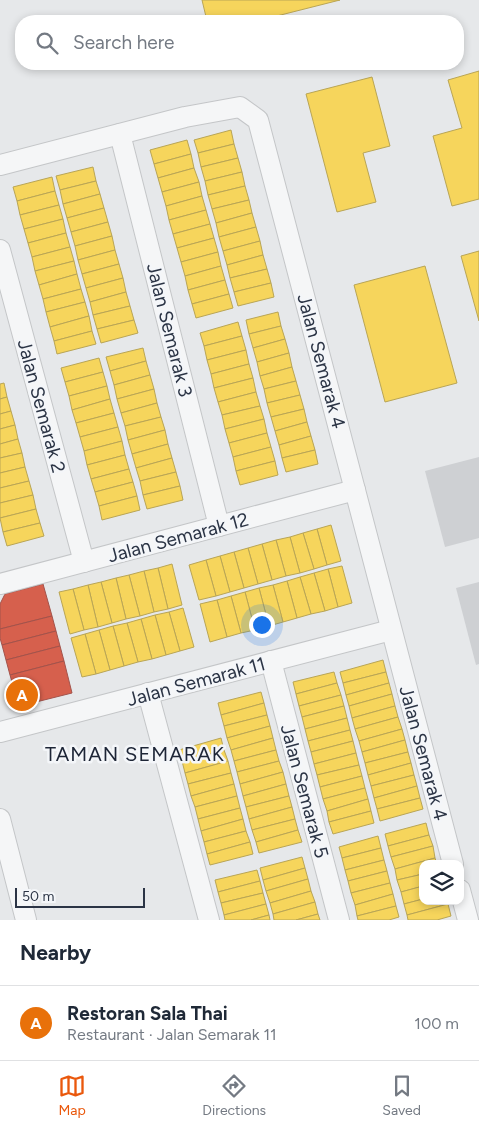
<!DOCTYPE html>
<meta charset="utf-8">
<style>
body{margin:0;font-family:Figtree,sans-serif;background:#f2f2f3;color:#1f2937}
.controls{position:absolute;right:15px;bottom:15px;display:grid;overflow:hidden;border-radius:10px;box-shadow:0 2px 8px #0003}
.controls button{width:45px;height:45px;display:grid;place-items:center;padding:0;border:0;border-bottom:1px solid #e0e1e3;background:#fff;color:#1f2937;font:25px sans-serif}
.scale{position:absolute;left:15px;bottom:12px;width:130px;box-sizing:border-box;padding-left:5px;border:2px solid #2b3445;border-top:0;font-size:14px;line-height:18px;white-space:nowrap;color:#2b3445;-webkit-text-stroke:4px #f4f6f9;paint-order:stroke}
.you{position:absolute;left:261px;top:624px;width:18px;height:18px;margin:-12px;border:4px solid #fff;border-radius:50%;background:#1a73e8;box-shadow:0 0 0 8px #1a73e833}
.badge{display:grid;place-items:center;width:32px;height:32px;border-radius:50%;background:#ea580c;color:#fff;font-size:16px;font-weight:700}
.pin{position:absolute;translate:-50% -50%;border:2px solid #fff;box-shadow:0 1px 5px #0006}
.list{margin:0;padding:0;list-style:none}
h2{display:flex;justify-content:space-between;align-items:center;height:65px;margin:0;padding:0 20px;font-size:21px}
h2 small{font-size:16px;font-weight:400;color:#747a83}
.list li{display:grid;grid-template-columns:32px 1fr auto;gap:15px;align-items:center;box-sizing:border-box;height:75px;padding:0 20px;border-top:1px solid #e0e1e3}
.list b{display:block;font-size:19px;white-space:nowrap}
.list p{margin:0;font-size:16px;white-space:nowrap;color:#747a83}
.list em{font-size:16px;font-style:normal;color:#747a83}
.icon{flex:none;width:28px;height:28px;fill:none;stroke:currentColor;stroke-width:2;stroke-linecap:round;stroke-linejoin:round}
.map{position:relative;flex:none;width:479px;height:920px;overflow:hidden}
.search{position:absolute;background:#fff;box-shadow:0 2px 8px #0003;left:15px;right:15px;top:15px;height:55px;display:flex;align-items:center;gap:12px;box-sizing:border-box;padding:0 18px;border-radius:20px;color:#747a83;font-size:19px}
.sheet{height:140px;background:#fff}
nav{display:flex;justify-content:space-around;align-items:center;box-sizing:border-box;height:70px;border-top:1px solid #e0e1e3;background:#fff;font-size:14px;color:#747a83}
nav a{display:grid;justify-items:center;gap:2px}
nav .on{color:#ea580c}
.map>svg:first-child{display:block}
.homes{fill:#f6d55c;stroke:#b9a555}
.shops{fill:#d6604d;stroke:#a3534b}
.building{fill:#ced0d3}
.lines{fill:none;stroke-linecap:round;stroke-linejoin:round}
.minor-casing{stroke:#c4c6c8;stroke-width:22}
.minor{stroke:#f5f6f7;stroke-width:20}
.labels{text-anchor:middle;stroke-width:5;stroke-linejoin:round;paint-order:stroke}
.street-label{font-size:19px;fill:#2b3445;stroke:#f4f6f9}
.neighbourhood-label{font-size:20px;letter-spacing:1px;fill:#1d2536;stroke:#f4f6f9}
</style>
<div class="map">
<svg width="479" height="920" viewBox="0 0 479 920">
<rect width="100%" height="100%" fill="#e6e8ea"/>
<g class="homes">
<polygon points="202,0 340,0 257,21 207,21"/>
<polygon points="479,71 479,199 452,206 433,136 462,128 448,80"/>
<polygon points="372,77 390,146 363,153 376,202 337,212 306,94"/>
<polygon points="231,130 234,144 198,153 194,140"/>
<polygon points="187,140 191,154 154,164 150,150"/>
<polygon points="234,144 238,158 201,167 198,153"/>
<polygon points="191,154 194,168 158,178 154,164"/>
<polygon points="238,158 242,172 205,181 201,167"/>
<polygon points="93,167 96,181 60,190 56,176"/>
<polygon points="194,168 199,182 162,192 158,178"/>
<polygon points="242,172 245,186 208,195 205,181"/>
<polygon points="52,177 55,191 17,201 13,187"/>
<polygon points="96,181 100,194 63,204 60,190"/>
<polygon points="199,182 202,196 166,206 162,192"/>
<polygon points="245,186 249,200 212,209 208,195"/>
<polygon points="55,191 59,205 20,215 17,201"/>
<polygon points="100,194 104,208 67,218 63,204"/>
<polygon points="202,196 206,210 169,220 166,206"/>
<polygon points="249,200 252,213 216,223 212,209"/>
<polygon points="59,205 63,219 24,229 20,215"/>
<polygon points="104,208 108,222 71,232 67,218"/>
<polygon points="206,210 210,224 173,234 169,220"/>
<polygon points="252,213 256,227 219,237 216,223"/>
<polygon points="63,219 66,233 28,243 24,229"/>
<polygon points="108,222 112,236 75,246 71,232"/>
<polygon points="210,224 214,238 177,248 173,234"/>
<polygon points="256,227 260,241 223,251 219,237"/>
<polygon points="66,233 70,247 32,257 28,243"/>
<polygon points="112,236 115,250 78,260 75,246"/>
<polygon points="214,238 218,252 181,262 177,248"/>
<polygon points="260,241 263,255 227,265 223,251"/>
<polygon points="70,247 74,261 35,271 32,257"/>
<polygon points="115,250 119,264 82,274 78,260"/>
<polygon points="479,251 479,321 461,256"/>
<polygon points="218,252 221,266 185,276 181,262"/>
<polygon points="263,255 267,269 230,278 227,265"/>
<polygon points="74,261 77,274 39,285 35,271"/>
<polygon points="119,264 123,278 86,288 82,274"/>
<polygon points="221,266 225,280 188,290 185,276"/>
<polygon points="425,266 457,383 385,402 354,285"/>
<polygon points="267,269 271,283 234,292 230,278"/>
<polygon points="77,274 81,289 43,299 39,285"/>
<polygon points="123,278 126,292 90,302 86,288"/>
<polygon points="225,280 229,294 192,304 188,290"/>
<polygon points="271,283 274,297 238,306 234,292"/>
<polygon points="81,289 85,302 46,312 43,299"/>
<polygon points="126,292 130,306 93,315 90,302"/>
<polygon points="229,294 233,308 196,318 192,304"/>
<polygon points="85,302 89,316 50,327 46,312"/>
<polygon points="130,306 134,320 97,329 93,315"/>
<polygon points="278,312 281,326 249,334 246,320"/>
<polygon points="89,316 92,331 54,341 50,327"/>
<polygon points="134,320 138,333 101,343 97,329"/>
<polygon points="238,322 242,336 204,346 200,333"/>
<polygon points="281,326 285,339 253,348 249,334"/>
<polygon points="92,331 96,344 57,354 54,341"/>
<polygon points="242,336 246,350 207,360 204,346"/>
<polygon points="285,339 289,353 257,362 253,348"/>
<polygon points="143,348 146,361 110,371 106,357"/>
<polygon points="246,350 249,364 211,374 207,360"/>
<polygon points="289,353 292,367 260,376 257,362"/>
<polygon points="99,358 103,372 65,382 61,368"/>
<polygon points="146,361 150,375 114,385 110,371"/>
<polygon points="249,364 253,378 214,388 211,374"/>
<polygon points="292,367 296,381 264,389 260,376"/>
<polygon points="103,372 107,386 69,396 65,382"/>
<polygon points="150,375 154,389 117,399 114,385"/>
<polygon points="253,378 256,392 218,402 214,388"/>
<polygon points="296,381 300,395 267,403 264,389"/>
<polygon points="4,383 7,397 0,399 0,384"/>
<polygon points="107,386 110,399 72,410 69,396"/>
<polygon points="154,389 157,403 121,413 117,399"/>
<polygon points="256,392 260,406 222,415 218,402"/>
<polygon points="300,395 304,409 271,417 267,403"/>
<polygon points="7,397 11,411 0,414 0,399"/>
<polygon points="110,399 114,413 76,423 72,410"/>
<polygon points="157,403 161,417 125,426 121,413"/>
<polygon points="260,406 264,419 225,429 222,415"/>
<polygon points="304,409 307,422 275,431 271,417"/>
<polygon points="11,411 15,425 0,429 0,414"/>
<polygon points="114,413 118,427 80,437 76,423"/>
<polygon points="161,417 165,430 128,440 125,426"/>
<polygon points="264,419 267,433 229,443 225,429"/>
<polygon points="307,422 311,436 279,445 275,431"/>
<polygon points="15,425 18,439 0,444 0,429"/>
<polygon points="118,427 122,441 84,451 80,437"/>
<polygon points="165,430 168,444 132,454 128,440"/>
<polygon points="267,433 271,447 233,457 229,443"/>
<polygon points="311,436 315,450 282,458 279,445"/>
<polygon points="18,439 22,453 0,458 0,444"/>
<polygon points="122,441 125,455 87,465 84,451"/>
<polygon points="168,444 172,458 136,468 132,454"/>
<polygon points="271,447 275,461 236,471 233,457"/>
<polygon points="315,450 318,464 286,472 282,458"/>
<polygon points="22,453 25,467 0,473 0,458"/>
<polygon points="125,455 129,469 91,479 87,465"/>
<polygon points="172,458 176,472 140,481 136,468"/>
<polygon points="275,461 278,475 240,485 236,471"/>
<polygon points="25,467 29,481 0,488 0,473"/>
<polygon points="129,469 133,482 95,492 91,479"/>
<polygon points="176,472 180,486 143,495 140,481"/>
<polygon points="29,481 33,495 0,503 0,488"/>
<polygon points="133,482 137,496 99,506 95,492"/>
<polygon points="180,486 183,500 147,509 143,495"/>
<polygon points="33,495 36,509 0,518 0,503"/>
<polygon points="137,496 140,510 102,520 99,506"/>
<polygon points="36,509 40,523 3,532 0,518"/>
<polygon points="40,523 44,536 7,546 3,532"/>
<polygon points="331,525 341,561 327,565 317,529"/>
<polygon points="317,529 327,565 314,569 303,533"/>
<polygon points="303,533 314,569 300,573 290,537"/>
<polygon points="290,537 300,573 286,576 276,540"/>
<polygon points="276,540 286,576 272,580 262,544"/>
<polygon points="262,544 272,580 258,584 248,548"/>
<polygon points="248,548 258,584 244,588 234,552"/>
<polygon points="234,552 244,588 230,592 220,556"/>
<polygon points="220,556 230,592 216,596 206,560"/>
<polygon points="206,560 216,596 199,600 189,565"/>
<polygon points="172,564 182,605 168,609 158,568"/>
<polygon points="342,566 352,603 338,607 328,569"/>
<polygon points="158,568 168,609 154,612 144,571"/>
<polygon points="328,569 338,607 325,611 314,573"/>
<polygon points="144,571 154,612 140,616 129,575"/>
<polygon points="314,573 325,611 311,614 300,577"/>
<polygon points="129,575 140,616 126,619 116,578"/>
<polygon points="300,577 311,614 297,618 287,581"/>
<polygon points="116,578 126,619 112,623 101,582"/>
<polygon points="287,581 297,618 283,622 273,585"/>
<polygon points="101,582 112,623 98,627 88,585"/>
<polygon points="88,585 98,627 84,630 73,589"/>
<polygon points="273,585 283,622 269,626 259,588"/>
<polygon points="259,588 269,626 255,630 245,592"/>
<polygon points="73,589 84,630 70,634 59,592"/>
<polygon points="245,592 255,630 241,633 231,596"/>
<polygon points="231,596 241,633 227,637 217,600"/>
<polygon points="217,600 227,637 210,642 200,604"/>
<polygon points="183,608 194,647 180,651 169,612"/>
<polygon points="169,612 180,651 166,655 155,615"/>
<polygon points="155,615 166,655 152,659 141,619"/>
<polygon points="141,619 152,659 138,662 127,623"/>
<polygon points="127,623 138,662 124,666 113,626"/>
<polygon points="113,626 124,666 110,670 99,630"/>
<polygon points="99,630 110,670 96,674 85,634"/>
<polygon points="85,634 96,674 82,677 71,638"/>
<polygon points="383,660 386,672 343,683 340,672"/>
<polygon points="334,672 337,683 296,694 293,682"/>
<polygon points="386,672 389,683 346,695 343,683"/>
<polygon points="337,683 341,695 299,706 296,694"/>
<polygon points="389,683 392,694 349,706 346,695"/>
<polygon points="261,692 264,703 221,715 218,703"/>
<polygon points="392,694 395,706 352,718 349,706"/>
<polygon points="341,695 344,706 302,717 299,706"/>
<polygon points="264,703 267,715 224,726 221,715"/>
<polygon points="344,706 347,718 305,729 302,717"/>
<polygon points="395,706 398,717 355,729 352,718"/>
<polygon points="267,715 270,726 227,738 224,726"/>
<polygon points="398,717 402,729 359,741 355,729"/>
<polygon points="347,718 350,730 308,741 305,729"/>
<polygon points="270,726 273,738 231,750 227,738"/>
<polygon points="402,729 405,740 362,752 359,741"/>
<polygon points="350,730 353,741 311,752 308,741"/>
<polygon points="221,738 224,750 182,761 179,750"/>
<polygon points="273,738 276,750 234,761 231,750"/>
<polygon points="405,740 408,752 365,763 362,752"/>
<polygon points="353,741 356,753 314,764 311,752"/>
<polygon points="224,750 228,761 185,773 182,761"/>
<polygon points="276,750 279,761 237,772 234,761"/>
<polygon points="408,752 411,763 368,775 365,763"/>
<polygon points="356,753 359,765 317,775 314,764"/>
<polygon points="228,761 231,773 188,784 185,773"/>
<polygon points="279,761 283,772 240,784 237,772"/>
<polygon points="411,763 414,775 371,786 368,775"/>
<polygon points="359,765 362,776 320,787 317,775"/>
<polygon points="283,772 286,784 243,796 240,784"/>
<polygon points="231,773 234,784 191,796 188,784"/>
<polygon points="414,775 417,786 374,798 371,786"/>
<polygon points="362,776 365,788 323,799 320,787"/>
<polygon points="234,784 237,796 195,807 191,796"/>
<polygon points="286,784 289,796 246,807 243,796"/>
<polygon points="417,786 420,798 377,809 374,798"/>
<polygon points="365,788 368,799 327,811 323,799"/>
<polygon points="237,796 240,808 198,819 195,807"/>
<polygon points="289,796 292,807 249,819 246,807"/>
<polygon points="420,798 423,809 380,821 377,809"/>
<polygon points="368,799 371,811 329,822 327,811"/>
<polygon points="292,807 295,819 252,830 249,819"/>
<polygon points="240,808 243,819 201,831 198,819"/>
<polygon points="371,811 374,823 333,834 329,822"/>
<polygon points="243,819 246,831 204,842 201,831"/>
<polygon points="295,819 298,830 256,842 252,830"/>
<polygon points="426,823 429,835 388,846 385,834"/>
<polygon points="298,830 302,842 259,853 256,842"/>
<polygon points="246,831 250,842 207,854 204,842"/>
<polygon points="429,835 433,846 391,857 388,846"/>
<polygon points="378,836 381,848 342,858 339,847"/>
<polygon points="250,842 253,854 210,865 207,854"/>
<polygon points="433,846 435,858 395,869 391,857"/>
<polygon points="381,848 384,860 345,870 342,858"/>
<polygon points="302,857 305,868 263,880 260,868"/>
<polygon points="435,858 437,864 423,864 423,874 397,880 395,869"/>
<polygon points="384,860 387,871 348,881 345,870"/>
<polygon points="305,868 308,879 266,891 263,880"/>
<polygon points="257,870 260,881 218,892 215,880"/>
<polygon points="387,871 390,883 351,893 348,881"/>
<polygon points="423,874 423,886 401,892 397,880"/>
<polygon points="308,879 311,891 270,903 266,891"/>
<polygon points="260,881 263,893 221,903 218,892"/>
<polygon points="390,883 393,894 355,905 351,893"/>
<polygon points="423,886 423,899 404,904 401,892"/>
<polygon points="311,891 315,902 273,914 270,903"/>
<polygon points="263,893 266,904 224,915 221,903"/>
<polygon points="393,894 396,906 357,916 355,905"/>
<polygon points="423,899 423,901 447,901 448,904 407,915 404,904"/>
<polygon points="315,902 318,914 296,920 274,920 273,914"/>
<polygon points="266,904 269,915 251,920 225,920 224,915"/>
<polygon points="448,904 451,916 437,920 408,920 407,915"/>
<polygon points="396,906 399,917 389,920 358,920 357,916"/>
<polygon points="318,914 320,920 296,920"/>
<polygon points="269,915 270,920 251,920"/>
</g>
<g class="shops">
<polygon points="43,584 52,616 0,629 0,604 5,594"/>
<polygon points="52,616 56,631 2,645 0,638 0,629"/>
<polygon points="56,631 60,646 6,660 2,645"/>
<polygon points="60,646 64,661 10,675 6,660"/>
<polygon points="64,661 72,693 32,703 14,689 10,675"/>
</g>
<g class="building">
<polygon points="479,457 479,538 445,547 425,471"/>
<polygon points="479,582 479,664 476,665 456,588"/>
</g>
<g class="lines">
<g class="minor-casing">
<g id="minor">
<polyline points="120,134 219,526"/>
<polyline points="0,165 185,117 240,107 258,120 453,864"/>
<polyline points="0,250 84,562"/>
<polyline points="0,584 355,490"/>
<polyline points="271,661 339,920"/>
<polyline points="148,693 209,920"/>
<polyline points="0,732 391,630"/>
<polyline points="0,819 26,920"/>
<polyline points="460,890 468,920"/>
</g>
</g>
<use href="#minor" class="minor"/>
</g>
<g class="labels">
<g class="street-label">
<text transform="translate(170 330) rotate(76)" y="7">Jalan Semarak 3</text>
<text transform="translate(322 361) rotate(75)" y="7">Jalan Semarak 4</text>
<text transform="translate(42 406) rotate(75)" y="7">Jalan Semarak 2</text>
<text transform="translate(178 537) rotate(-15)" y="7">Jalan Semarak 12</text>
<text transform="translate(196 681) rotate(-15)" y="7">Jalan Semarak 11</text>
<text transform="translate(424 753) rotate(75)" y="7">Jalan Semarak 4</text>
<text transform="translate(305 791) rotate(75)" y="7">Jalan Semarak 5</text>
</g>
<g class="neighbourhood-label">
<text x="135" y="761">TAMAN SEMARAK</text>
</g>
</g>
</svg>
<div class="controls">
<button><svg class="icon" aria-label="layers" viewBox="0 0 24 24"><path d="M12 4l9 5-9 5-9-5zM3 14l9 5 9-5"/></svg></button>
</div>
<div class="scale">50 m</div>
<div class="you"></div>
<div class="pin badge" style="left:22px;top:695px;background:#e8710a">A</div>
<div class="search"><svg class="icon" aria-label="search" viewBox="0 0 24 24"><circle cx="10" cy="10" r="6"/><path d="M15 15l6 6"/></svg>Search here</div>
</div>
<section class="sheet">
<h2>Nearby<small></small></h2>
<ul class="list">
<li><span class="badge" style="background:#e8710a">A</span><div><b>Restoran Sala Thai</b><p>Restaurant · Jalan Semarak 11</p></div><em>100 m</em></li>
</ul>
</section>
<nav>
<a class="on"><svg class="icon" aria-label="map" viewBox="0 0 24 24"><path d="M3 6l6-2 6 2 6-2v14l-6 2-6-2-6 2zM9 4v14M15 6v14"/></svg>Map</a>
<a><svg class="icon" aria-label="directions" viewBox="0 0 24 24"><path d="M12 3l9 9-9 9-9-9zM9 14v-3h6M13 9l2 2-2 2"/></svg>Directions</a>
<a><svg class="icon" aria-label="saved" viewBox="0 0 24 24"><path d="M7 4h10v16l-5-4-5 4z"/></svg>Saved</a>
</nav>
